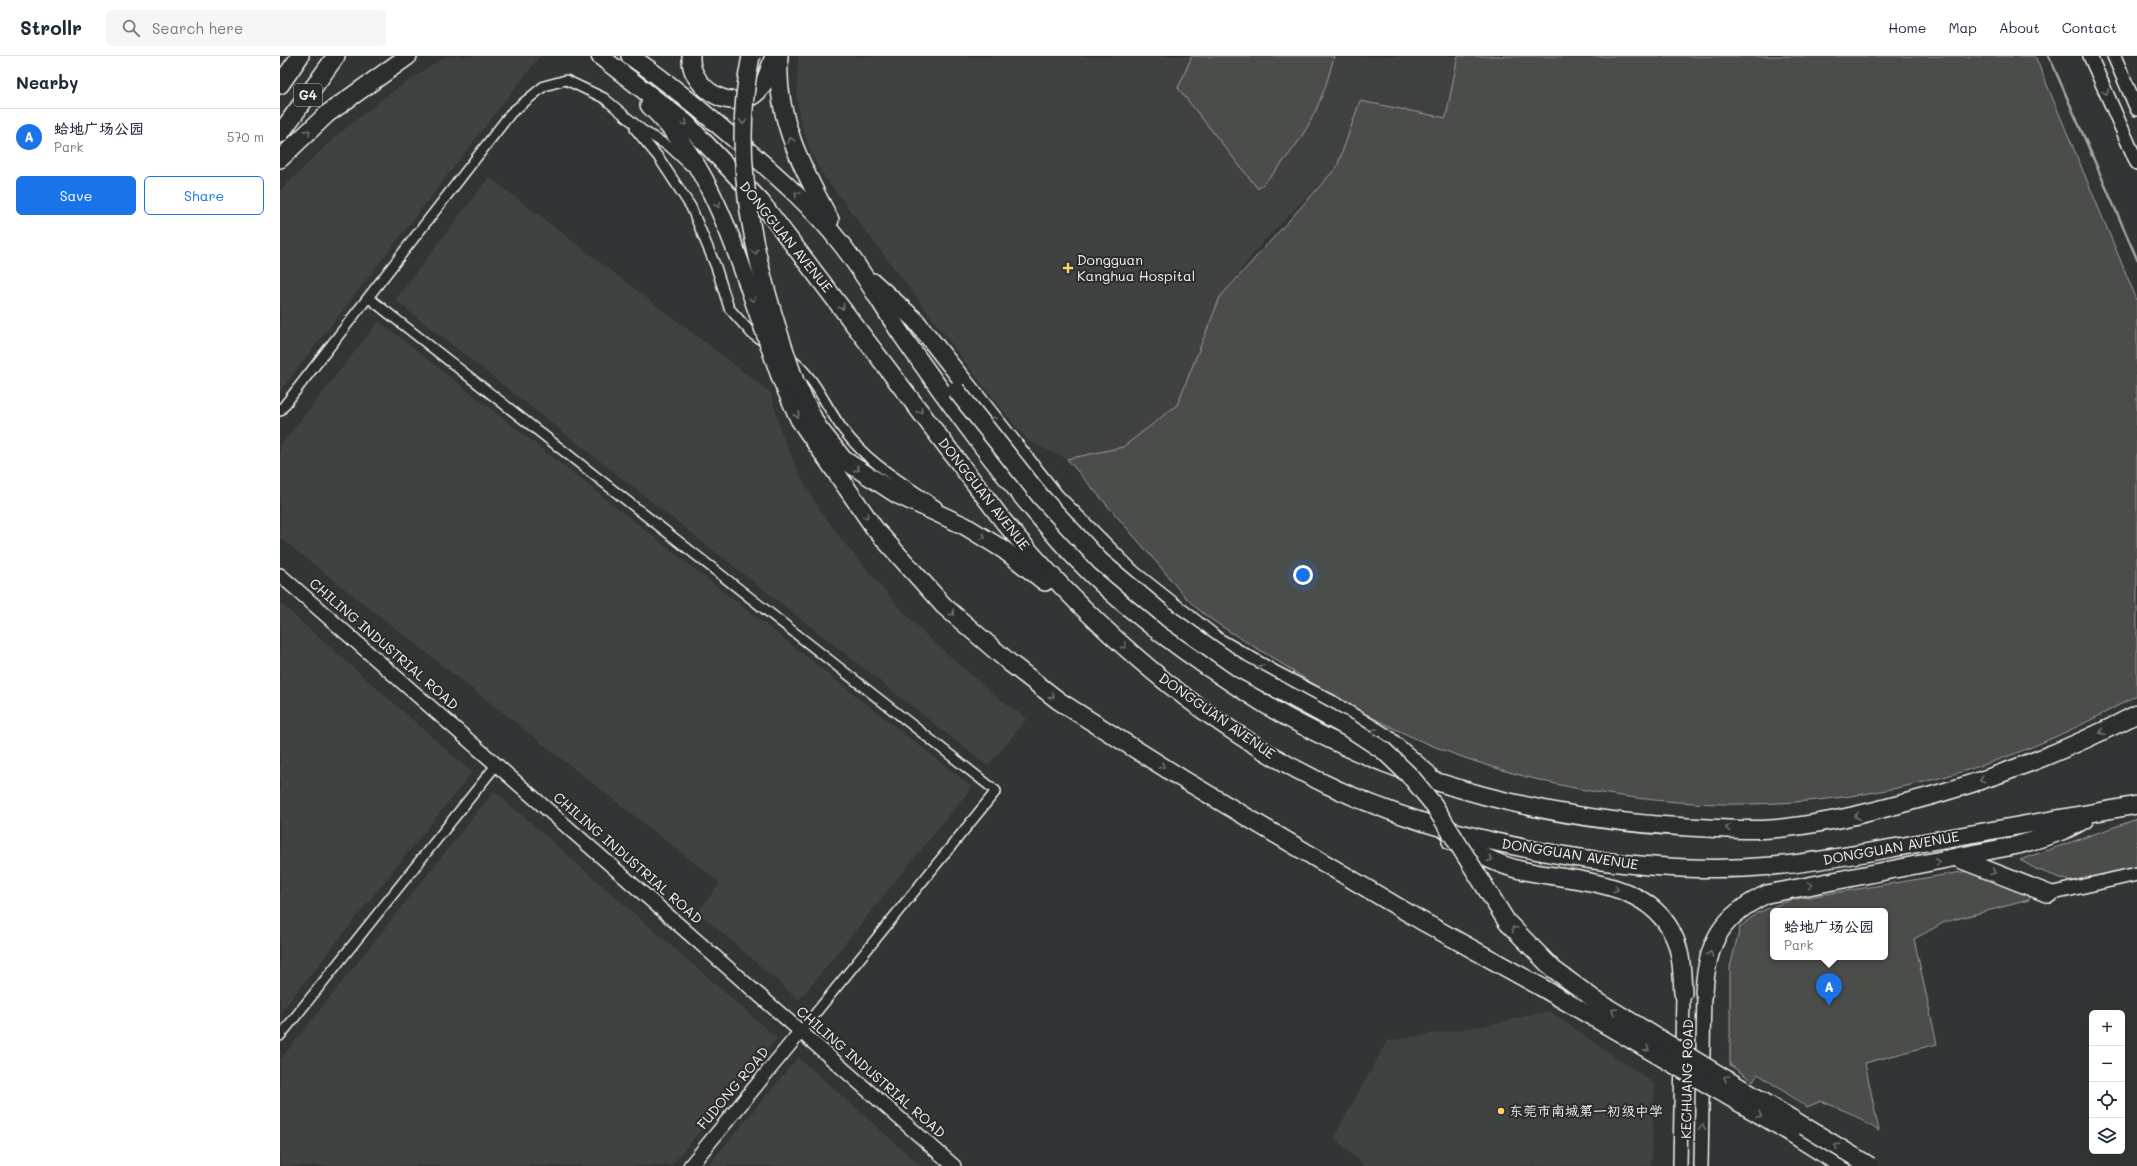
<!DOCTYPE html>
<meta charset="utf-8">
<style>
body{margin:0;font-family:Mali,"LXGW WenKai TC",sans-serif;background:#f6f6f7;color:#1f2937}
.controls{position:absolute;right:12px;bottom:12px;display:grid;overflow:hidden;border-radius:6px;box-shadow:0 4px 16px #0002}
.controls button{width:36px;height:36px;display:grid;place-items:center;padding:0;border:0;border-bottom:1px solid #e0e1e3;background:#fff;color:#1f2937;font:20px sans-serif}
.you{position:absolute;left:1023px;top:519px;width:14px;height:14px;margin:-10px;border:3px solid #fff;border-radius:50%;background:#1a73e8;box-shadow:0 0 0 6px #1a73e833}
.badge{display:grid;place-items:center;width:26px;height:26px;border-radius:50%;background:#1a73e8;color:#fff;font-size:13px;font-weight:700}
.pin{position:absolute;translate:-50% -33px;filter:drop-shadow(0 1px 2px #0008)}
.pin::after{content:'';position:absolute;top:21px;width:14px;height:12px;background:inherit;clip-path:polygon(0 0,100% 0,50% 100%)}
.popup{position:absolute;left:1490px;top:852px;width:118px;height:52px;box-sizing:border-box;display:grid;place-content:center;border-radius:6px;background:#fff;filter:drop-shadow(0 1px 3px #0005);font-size:13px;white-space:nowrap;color:#747a83}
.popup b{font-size:15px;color:#1f2937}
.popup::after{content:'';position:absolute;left:50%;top:100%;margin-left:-8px;border:8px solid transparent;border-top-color:#fff}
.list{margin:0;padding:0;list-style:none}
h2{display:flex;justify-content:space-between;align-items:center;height:52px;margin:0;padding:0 16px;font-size:17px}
h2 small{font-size:13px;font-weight:400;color:#747a83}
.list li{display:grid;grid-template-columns:26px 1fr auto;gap:12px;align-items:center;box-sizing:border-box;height:56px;padding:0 16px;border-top:1px solid #e0e1e3}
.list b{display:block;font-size:15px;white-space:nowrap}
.list p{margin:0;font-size:13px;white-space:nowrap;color:#747a83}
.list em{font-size:13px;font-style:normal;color:#747a83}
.actions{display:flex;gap:8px;padding:12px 16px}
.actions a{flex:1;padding:9px 0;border:1px solid #1a73e8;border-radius:6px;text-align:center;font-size:14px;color:#1a73e8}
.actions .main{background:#1a73e8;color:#fff}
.icon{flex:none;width:22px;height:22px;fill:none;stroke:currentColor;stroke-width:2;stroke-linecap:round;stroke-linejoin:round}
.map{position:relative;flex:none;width:1857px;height:1110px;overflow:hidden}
header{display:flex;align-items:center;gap:24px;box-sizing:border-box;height:56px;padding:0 20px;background:#fff;border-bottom:1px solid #e0e1e3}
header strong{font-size:19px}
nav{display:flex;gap:22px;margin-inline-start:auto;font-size:14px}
.search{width:280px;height:36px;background:#f6f6f7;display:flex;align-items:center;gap:10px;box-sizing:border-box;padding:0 14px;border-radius:6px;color:#747a83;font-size:15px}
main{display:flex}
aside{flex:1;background:#fff}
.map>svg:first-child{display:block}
.built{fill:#404242}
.green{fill:#4b4d4c;stroke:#a09f9a;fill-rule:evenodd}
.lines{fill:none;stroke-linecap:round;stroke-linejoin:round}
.stream{stroke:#a6a5a0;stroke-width:2.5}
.street-casing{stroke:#f4f1e8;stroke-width:12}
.secondary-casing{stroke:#f4f1e8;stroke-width:16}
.highway-casing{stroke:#f4f1e8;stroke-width:20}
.street{stroke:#2a2d2e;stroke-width:9}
.secondary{stroke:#2a2d2e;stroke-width:13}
.highway{stroke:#2a2d2e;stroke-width:17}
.highway-bridge-casing{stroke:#f4f1e8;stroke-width:20;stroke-linecap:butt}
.highway-bridge{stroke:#2a2d2e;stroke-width:17}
.oneway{stroke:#71726f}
.poi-dot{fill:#ffd166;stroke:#2a2d2e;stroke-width:1.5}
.labels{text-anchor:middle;stroke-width:4;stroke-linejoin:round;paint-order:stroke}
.shield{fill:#2a2d2e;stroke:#b7b6b0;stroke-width:1}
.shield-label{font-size:13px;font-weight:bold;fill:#f4f1e8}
.street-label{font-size:14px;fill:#f4f1e8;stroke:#2a2d2e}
.poi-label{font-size:14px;fill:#f4f1e8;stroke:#2a2d2e;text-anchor:start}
</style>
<header>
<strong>Strollr</strong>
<div class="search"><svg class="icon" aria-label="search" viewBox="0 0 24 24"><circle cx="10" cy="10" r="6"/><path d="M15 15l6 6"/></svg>Search here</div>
<nav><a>Home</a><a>Map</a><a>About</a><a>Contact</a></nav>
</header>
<main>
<aside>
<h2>Nearby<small></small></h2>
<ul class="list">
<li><span class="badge">A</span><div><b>蛤地广场公园</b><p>Park</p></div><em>570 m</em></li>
</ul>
<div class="actions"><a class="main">Save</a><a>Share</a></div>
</aside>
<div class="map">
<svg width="1857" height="1110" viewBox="0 0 1857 1110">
<rect width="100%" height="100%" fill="#323535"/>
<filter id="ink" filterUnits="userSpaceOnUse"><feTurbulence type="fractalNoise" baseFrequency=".025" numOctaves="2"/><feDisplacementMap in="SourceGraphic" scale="8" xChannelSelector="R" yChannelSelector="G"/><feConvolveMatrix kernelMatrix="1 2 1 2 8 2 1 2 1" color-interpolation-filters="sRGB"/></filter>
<g filter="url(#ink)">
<g class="built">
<polygon points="166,0 260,0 0,335 0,135 56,80 109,38"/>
<polygon points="518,0 1178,0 1166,62 1080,45 1057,111 985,183 940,241 897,349 843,391 787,403 748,385 709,337 540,115 531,97 519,60 517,40"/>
<polygon points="209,121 491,337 501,376 517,413 536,448 561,483 617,549 647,580 712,637 747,663 708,710 115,244"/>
<polygon points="99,265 692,731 519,944 418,856 440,827 0,482 0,390"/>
<polygon points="0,547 192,716 0,957"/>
<polygon points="214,735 497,982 391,1110 0,1110 0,1004"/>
<polygon points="1269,955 1375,1028 1371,1110 1084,1110 1054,1081 1107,985 1213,968"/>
<polygon points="518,1001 641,1110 428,1110"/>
</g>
<g class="green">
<path d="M912,0H1054C1041,55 1019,93 978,133L898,32Z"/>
<path d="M1178,0H1755L1857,244V639C1824,658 1790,675 1754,690C1564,769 1343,766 1153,690C1099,668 1048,638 999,606C973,589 942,573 918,553C903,541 891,523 878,508C848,473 817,438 787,403L843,391L897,349L940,241L1057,111L1080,45L1166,62Z"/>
<polygon points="1857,763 1857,811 1794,827 1756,813 1740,804"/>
<path d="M1688,815L1752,834L1749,844L1665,866L1634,883L1657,988L1585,1007L1599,1075L1570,1057L1541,1045L1527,1051L1478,1018L1473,1025L1450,1009V911L1460,871L1477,857L1510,844ZM1493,855H1605V901H1493Z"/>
</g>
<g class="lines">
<polyline class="stream" points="1769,0 1857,203"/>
<g class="street-casing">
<g id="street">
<polyline points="355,73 379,102 411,151 436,211 449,252 472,278 487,288"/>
<polyline points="89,242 716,735 521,975"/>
<path d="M512,304C536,322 546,352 564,375C590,409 623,426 657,450"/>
<polyline points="0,355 231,57 264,30 286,24 324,42 362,74 391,92 409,109"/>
<polyline points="0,980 217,708"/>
</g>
</g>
<g class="secondary-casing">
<g id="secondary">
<polyline points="1810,0 1857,107"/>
<polyline points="1834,0 1857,53"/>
<polyline points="0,519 674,1110"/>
<polyline points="1769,838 1857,818"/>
<polyline points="410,1110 521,975"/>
<polyline points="1400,1110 1403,937"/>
<polyline points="1421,1110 1424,936"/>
</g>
</g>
<g class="highway-casing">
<g id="highway">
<path d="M320,0L407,68L481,146L724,466C799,555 886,636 986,696C1079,753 1186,784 1293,801C1359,811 1426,816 1493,810C1538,806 1584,797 1629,789C1705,776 1781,762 1857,749"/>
<path d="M350,0C388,26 423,56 458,86C495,118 532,150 562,189C585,218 602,250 623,281C672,351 723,421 780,485C822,533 874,574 926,610C954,628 982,648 1012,664C1133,730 1271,764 1408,771C1435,772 1464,775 1491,773C1533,770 1576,760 1617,749C1700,728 1781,698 1857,658"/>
<path d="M411,0C409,29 446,55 472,40C485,33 489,13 494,0"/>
<path d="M499,0C495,61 522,112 550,164"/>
<polyline points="0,29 20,0"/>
<path d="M369,49C414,92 439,148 460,206"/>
<polyline points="0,78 56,0"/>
<polyline points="0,103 47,58 128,0"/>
<polyline points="593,226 635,264 775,441 852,518 938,586 995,619 1051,648 1105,681 1148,718"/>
<polyline points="501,323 519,363 595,473 664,550 730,607 779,645 901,722 1140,864 1261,931"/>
<polyline points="515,325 537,370 564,404 618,439 685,470 724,494 765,526"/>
<path d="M1171,785C1195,796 1219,810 1245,815C1297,826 1371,824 1395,883C1402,900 1402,919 1403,937"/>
<polyline points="1677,802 1769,838"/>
<path d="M1424,936C1427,886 1441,860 1487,838L1738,789C1762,782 1785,776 1805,763"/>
<polyline points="1511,1077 1563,1110"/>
</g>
</g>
<use href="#street" class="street"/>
<use href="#secondary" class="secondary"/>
<use href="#highway" class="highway"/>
<g class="highway-bridge-casing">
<g id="highway-bridge">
<path d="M471,0C448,112 478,220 515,325"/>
<polyline points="460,206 501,323"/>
<polyline points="676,334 761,441 820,505 845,526 889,563 960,613 1072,674 1104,695 1131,721 1153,748 1227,866 1273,913 1317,945 1590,1110"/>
<polyline points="1261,931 1511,1077"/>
</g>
</g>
<use href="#highway-bridge" class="highway-bridge"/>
</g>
<defs><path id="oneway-chevron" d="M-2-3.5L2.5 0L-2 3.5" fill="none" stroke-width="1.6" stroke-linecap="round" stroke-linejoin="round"/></defs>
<g class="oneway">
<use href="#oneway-chevron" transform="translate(1826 36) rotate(66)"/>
<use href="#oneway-chevron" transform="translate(463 66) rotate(94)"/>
<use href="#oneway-chevron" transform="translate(405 67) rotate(42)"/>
<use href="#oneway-chevron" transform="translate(28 76) rotate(-44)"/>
<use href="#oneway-chevron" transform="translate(511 84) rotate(-108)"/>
<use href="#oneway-chevron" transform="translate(517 138) rotate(-135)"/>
<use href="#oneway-chevron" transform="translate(438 149) rotate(64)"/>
<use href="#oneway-chevron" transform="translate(475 196) rotate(80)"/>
<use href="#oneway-chevron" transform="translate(473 243) rotate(70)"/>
<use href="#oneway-chevron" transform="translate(562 251) rotate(53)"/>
<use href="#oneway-chevron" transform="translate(640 355) rotate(53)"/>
<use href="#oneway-chevron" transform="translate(517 359) rotate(64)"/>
<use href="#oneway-chevron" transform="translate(713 363) rotate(-127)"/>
<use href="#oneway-chevron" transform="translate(577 413) rotate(36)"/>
<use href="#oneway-chevron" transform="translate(586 460) rotate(54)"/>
<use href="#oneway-chevron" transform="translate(703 481) rotate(32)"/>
<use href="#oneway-chevron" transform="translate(672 557) rotate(41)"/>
<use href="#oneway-chevron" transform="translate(844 590) rotate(40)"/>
<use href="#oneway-chevron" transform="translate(981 611) rotate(-150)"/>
<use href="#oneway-chevron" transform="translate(772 640) rotate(37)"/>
<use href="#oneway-chevron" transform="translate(1094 675) rotate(-149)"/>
<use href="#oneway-chevron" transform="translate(1822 676) rotate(153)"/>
<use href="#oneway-chevron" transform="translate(882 710) rotate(32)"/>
<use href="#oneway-chevron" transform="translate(1702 724) rotate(162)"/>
<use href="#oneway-chevron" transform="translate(1577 760) rotate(166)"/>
<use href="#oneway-chevron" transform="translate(1448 772) rotate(-179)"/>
<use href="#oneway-chevron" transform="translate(1210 803) rotate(21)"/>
<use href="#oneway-chevron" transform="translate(1658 806) rotate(-11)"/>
<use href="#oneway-chevron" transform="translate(1713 816) rotate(21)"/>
<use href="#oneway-chevron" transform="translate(1530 829) rotate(-10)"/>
<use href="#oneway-chevron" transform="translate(1336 833) rotate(18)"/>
<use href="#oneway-chevron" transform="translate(1234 873) rotate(-134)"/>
<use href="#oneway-chevron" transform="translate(1430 898) rotate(-71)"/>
<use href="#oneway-chevron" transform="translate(1334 955) rotate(-149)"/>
<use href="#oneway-chevron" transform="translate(1367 993) rotate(30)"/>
<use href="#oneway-chevron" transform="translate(1446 1022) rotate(-149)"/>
<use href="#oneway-chevron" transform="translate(1479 1059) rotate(30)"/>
<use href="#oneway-chevron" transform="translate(1422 1071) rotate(-89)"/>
<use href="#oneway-chevron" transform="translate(1557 1090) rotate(-148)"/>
</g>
</g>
<g class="poi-dot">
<path d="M786 206h4v4h4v4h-4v4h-4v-4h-4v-4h4z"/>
<circle cx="1221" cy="1055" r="4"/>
</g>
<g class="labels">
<rect class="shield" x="14" y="28" width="28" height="22" rx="3"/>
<g class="shield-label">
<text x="28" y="44">G4</text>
</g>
<g class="street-label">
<text transform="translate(506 181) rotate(51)" y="5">DONGGUAN AVENUE</text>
<text transform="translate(704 438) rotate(52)" y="5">DONGGUAN AVENUE</text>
<text transform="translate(104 588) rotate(41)" y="5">CHILING INDUSTRIAL ROAD</text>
<text transform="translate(937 660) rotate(35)" y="5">DONGGUAN AVENUE</text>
<text transform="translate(1611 792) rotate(-10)" y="5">DONGGUAN AVENUE</text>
<text transform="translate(1290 798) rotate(9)" y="5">DONGGUAN AVENUE</text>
<text transform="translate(348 802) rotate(41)" y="5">CHILING INDUSTRIAL ROAD</text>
<text transform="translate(591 1016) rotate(41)" y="5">CHILING INDUSTRIAL ROAD</text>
<text transform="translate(1407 1023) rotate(-89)" y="5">KECHUANG ROAD</text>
<text transform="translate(453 1032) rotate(-50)" y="5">FUDONG ROAD</text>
</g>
<g class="poi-label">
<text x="797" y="209">Dongguan<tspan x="797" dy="16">Kanghua Hospital</tspan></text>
<text x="1229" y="1060">东莞市南城第一初级中学</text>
</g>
</g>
</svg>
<div class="controls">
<button>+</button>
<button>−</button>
<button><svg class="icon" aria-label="locate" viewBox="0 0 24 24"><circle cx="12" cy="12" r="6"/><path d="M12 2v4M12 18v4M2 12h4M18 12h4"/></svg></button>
<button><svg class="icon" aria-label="layers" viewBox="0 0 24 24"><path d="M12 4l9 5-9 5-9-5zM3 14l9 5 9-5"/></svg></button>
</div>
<div class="you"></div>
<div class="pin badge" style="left:1549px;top:950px">A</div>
<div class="popup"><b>蛤地广场公园</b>Park</div>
</div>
</main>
